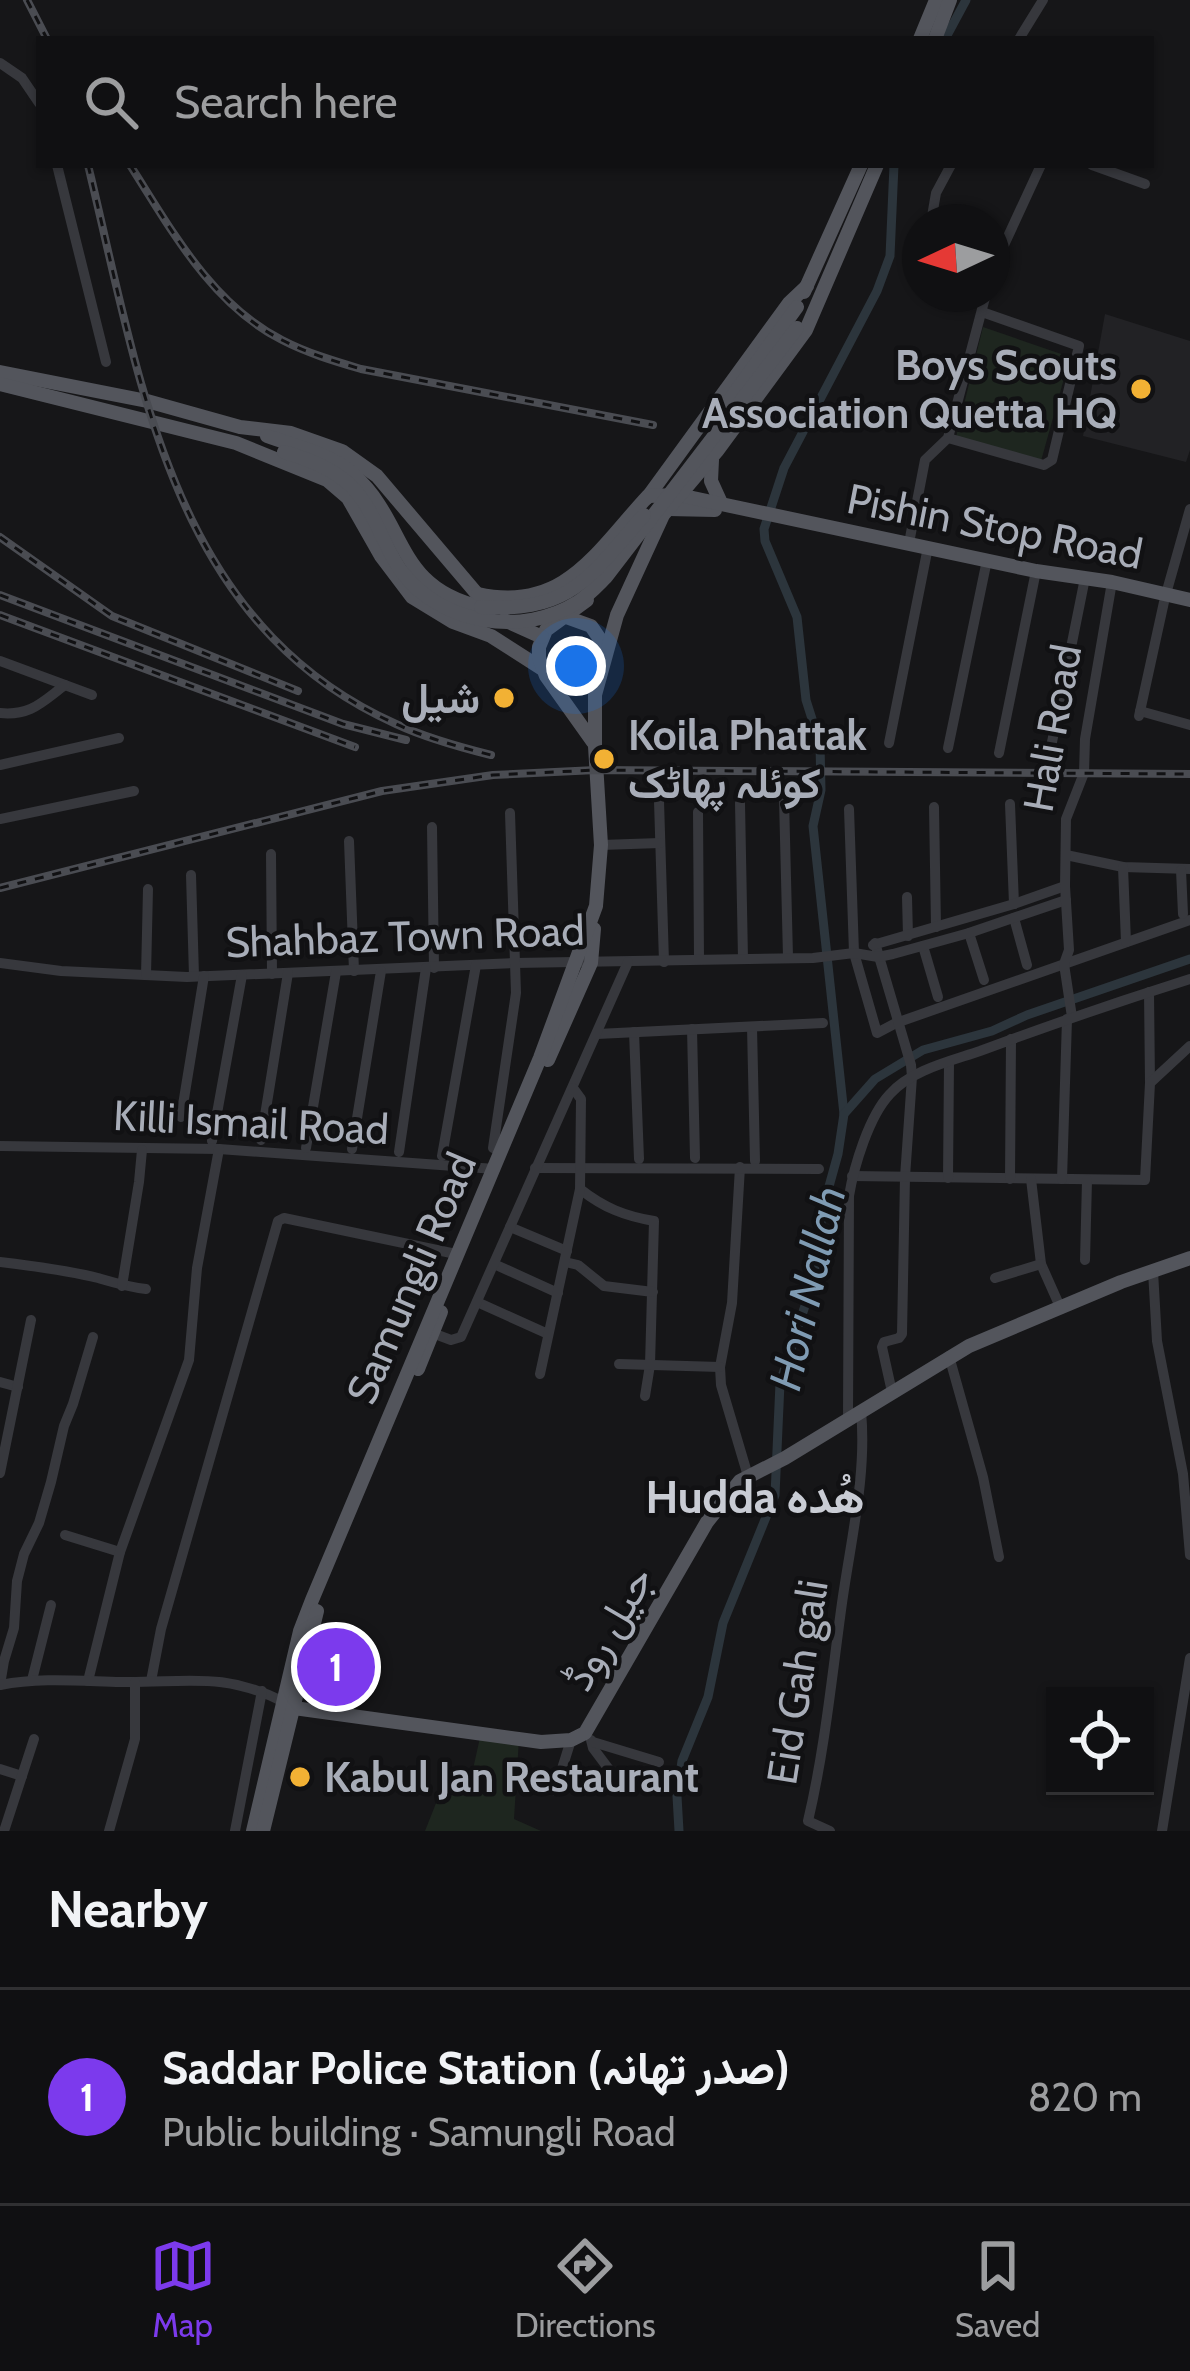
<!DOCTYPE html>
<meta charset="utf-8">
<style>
body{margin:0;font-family:Cabin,Vazirmatn,sans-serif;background:#19191b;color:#f1f3f6}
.controls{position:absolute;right:36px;bottom:36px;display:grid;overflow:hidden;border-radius:0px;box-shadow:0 3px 9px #0004}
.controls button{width:108px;height:108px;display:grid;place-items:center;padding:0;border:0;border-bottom:3px solid #303032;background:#101012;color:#f1f3f6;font:60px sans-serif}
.compass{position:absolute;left:902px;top:204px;width:108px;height:108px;border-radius:50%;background:#101012;box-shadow:0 3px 9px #0004;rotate:266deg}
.you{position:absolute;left:576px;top:666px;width:42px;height:42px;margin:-30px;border:9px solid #fff;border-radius:50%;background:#1a73e8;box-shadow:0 0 0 18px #1a73e833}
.badge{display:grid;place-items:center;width:78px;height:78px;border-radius:50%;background:#7c3aed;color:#fff;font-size:39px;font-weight:700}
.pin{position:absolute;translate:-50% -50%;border:6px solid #fff;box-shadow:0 3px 12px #0006}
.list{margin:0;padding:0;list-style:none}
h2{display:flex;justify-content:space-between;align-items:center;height:156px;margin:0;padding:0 48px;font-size:51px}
h2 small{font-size:39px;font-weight:400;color:#9c9d9f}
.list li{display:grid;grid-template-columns:78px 1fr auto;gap:36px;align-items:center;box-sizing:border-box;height:216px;padding:0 48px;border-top:3px solid #303032}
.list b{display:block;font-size:45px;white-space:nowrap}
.list p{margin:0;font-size:39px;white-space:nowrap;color:#9c9d9f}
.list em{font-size:39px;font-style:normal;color:#9c9d9f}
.icon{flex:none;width:66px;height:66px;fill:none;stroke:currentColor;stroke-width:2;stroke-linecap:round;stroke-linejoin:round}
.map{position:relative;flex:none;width:1190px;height:1831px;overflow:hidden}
.search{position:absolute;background:#101012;box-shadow:0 3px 9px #0004;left:36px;right:36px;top:36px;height:132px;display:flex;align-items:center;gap:30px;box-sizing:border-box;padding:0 42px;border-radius:0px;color:#9c9d9f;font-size:45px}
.sheet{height:372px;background:#101012}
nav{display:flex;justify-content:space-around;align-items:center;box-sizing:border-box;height:168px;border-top:3px solid #303032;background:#101012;font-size:33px;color:#9c9d9f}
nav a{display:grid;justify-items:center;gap:6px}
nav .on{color:#7c3aed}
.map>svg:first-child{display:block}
.built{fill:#222225}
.green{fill:#1e261f}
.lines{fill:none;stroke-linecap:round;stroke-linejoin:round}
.canal{stroke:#2c353c;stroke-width:9}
.minor{stroke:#37383d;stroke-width:10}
.major{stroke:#53555c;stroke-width:14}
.rail-casing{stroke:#4a4c52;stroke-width:8}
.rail{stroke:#111113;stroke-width:3;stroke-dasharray:9;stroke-linecap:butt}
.major-bridge{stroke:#53555c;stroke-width:14}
.poi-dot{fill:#f2b134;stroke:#111113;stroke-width:4.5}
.labels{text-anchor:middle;stroke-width:9;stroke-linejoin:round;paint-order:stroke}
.poi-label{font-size:42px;font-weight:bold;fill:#a8adb8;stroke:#111113;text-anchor:end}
.street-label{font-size:42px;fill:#a8adb8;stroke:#111113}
.water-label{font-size:45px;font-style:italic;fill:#7f9bb3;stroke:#111113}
.neighbourhood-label{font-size:45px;font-weight:bold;fill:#c9ccd4;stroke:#111113}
</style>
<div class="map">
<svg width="1190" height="1831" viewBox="0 0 1190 1831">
<rect width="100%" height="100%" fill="#161618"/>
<polygon class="built" points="1105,314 1190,341 1190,450 1186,462 1083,436"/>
<g class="green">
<polygon points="983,327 1070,357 1041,461 956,437"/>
<polygon points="481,1733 519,1739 514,1819 541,1831 425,1831 444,1783 473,1769"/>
</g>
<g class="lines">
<g class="canal">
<polyline points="945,39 966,0"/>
<polyline points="844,1114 813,826 821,790 820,744 806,700 797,617 765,541 764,529 784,468 877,291 890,256 894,165"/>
<polyline points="679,1831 677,1796 682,1761 708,1697 723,1623 775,1495 780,1383 813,1281 823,1208 838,1154 844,1114 875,1079 923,1050 992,1031 1027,1015 1190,959"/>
</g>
<g class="minor">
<polyline points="1019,39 1043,0"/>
<polyline points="0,63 22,78 39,103"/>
<polyline points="57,165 106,362"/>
<polyline points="1092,165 1145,184"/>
<polyline points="931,222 936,193 951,165"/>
<polyline points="992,271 1041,165"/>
<polyline points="948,438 1044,465 1052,460 1079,346 982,312"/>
<polyline points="909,543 925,460 948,438 986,294"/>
<polyline points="1166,594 1190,509"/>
<polyline points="0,661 92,695"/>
<polyline points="1140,711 1190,725"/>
<path d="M0,713C31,716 42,702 65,685"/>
<polyline points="1139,716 1164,602"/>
<polyline points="889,743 928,547"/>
<polyline points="948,748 987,560"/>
<polyline points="1050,752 1085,578"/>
<polyline points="999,753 1036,571"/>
<polyline points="0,765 119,738"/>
<polyline points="784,799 788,957"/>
<polyline points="659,801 664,962"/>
<polyline points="740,803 743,959"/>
<polyline points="1010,804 1014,904"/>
<polyline points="934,807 936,927"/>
<polyline points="849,809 854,953 877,1033 896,1023 1190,920"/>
<polyline points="698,812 699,959"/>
<polyline points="0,819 134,791"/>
<polyline points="432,827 434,968"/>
<polyline points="349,841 354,971"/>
<polyline points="601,845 660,843"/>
<polyline points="271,854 272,974"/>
<polyline points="1066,855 1123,867 1190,869"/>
<polyline points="1123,867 1126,942"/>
<polyline points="1181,870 1183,914"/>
<polyline points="191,875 194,976"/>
<polyline points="907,897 908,936"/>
<polyline points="1014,918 1027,965"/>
<polyline points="969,933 984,980"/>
<polyline points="875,943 911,1065 912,1077 905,1177 902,1334 899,1338 884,1342 882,1347 892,1392"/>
<polyline points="873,945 1014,904 1065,886"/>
<polyline points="923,946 938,997"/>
<polyline points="0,963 61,971 187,977 515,963 813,958 854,953 878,957 893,954 969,933 1066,900"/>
<polyline points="146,975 148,889"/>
<polyline points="1149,992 1150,1083"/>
<polyline points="1072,1017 1064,964 1069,950 1065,886 1066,819 1084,773 1085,739 1112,582"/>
<polyline points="752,1027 755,1161"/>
<polyline points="692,1029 695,1158"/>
<polyline points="634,1032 639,1159"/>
<polyline points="597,1034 823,1023"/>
<polyline points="181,1117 204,976"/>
<polyline points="261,1140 288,973"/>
<polyline points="212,1141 242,975"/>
<polyline points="0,1146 219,1149 495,1169"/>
<polyline points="306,1148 336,972"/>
<polyline points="493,1148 516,993 510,813"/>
<polyline points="352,1149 381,971"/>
<polyline points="399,1152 426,968"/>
<polyline points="442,1156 476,965"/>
<polyline points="740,1167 732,1303 720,1367 721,1385 748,1476"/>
<polyline points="535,1168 819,1169"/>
<polyline points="852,1176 1145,1180 1150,1083 1190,1046"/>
<polyline points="948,1178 949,1063"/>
<polyline points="1010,1179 1011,1039"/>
<polyline points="1031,1179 1041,1264 1061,1309"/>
<polyline points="1062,1179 1067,1019"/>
<path d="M580,1189C604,1208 625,1216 654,1221L650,1365L645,1396"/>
<polyline points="510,1227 567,1251"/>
<polyline points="1085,1260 1087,1180"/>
<path d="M0,1262C33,1266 66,1270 98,1278C115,1283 128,1287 146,1289"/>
<polyline points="565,1262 578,1265 604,1286 653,1292"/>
<polyline points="494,1264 558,1293"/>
<polyline points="1153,1271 1157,1341 1183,1474 1190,1555"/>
<polyline points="995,1278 1041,1264"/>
<polyline points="122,1286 139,1182 142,1150"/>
<polyline points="477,1302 548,1334"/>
<polyline points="427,1331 451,1340 461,1337 628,962"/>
<polyline points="949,1356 983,1477 999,1557"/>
<polyline points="619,1364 720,1367"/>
<polyline points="540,1374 580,1189 581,1099 573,1088"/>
<polyline points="0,1382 18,1387"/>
<path d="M848,1418L849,1196C854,1166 869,1116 890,1094C911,1070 951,1061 980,1051C1050,1025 1120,1001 1190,979"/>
<polyline points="0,1473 31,1320"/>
<polyline points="65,1535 120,1552"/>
<polyline points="32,1680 51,1605"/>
<polyline points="88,1681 120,1552 189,1360 197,1268 219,1149"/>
<polyline points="151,1681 161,1629 278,1221 284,1218 456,1254"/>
<polyline points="0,1685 4,1661 14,1628 17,1581 24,1554 39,1523 51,1482 64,1426 73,1404 93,1337"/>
<path d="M0,1685C40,1677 80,1681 121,1682C185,1683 223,1671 284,1702"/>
<polyline points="591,1740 593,1748 614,1776"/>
<polyline points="593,1742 659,1762"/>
<polyline points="0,1769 22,1776"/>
<polyline points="555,1791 571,1740"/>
<polyline points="4,1831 34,1739"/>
<polyline points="109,1831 135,1739 135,1682"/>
<polyline points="235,1831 262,1691"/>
<path d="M830,1831L808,1821C825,1749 832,1675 842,1603C851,1539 867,1474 861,1411"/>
<polyline points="1162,1831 1190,1658"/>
</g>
<g class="major">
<polyline points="920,39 936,0"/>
<polyline points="935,39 950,0"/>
<polyline points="804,292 861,165"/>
<polyline points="0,372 147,401 240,427 291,433 342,451 377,476 483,601"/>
<polyline points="0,384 236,443 327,480 348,498 381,556 412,597 453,622 491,636 541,668"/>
<path d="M267,436C297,447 330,453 354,475C408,524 394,587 481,607"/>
<polyline points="712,460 711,481 721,503"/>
<polyline points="647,498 789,303 807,286"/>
<polyline points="668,509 715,510"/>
<path d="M478,594C564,613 596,552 648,496L679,495L1036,571L1112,582L1190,600"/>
<polyline points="587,600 546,630 539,647 539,658 546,676 593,742"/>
<polyline points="566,617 591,626 606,648"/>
<polyline points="504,620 542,637"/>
<path d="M552,683C570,689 584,686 599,675"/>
<polyline points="548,1060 591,963 594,929"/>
<polyline points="418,1369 441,1312"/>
<polyline points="284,1702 294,1708 541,1742 571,1740 585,1733 707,1522 740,1481 785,1458 969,1346 1121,1282 1190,1258"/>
<polyline points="253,1831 300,1631 312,1600 540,1058 596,906 601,845 595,746 595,695 617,615 663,515 717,451 806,330 877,165"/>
<polyline points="263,1831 317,1611"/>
</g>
<g class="rail-casing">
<g id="rail">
<polyline points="27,0 47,39"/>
<path d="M88,165C140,378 170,623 396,724C426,738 459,747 491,755"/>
<path d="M130,165C171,229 211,304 282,340C307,353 334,361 361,369L653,425"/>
<polyline points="0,537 112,616 298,691"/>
<polyline points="0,595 343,724 406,740"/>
<polyline points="0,615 355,747"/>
<polyline points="0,888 382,791 493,775 596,770 1190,774"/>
</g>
</g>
<use href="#rail" class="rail"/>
<g class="major-bridge">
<polyline points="718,416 797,307"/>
<path d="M284,452C308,459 332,468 350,485C375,509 382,545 402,572C442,625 523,637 578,602C589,595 597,586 606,577L797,328"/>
<path d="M481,607C572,613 590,576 644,515"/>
</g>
</g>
<g class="poi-dot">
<circle cx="1141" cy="389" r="12"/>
<circle cx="504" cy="698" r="12"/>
<circle cx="604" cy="759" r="12"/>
<circle cx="300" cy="1777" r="12"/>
</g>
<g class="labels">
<g class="poi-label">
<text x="1117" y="380">Boys Scouts<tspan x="1117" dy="48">Association Quetta HQ</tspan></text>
<text x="480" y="713">شیل</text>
<text x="628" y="750" text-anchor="start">Koila Phattak<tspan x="628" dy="48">کوئلہ پھاٹک</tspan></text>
<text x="324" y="1792" text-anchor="start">Kabul Jan Restaurant</text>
</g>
<g class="street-label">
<text transform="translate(995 526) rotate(11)" y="15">Pishin Stop Road</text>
<text transform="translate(1052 728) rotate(-80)" y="15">Hali Road</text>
<text transform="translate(405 936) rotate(-2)" y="15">Shahbaz Town Road</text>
<text transform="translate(251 1122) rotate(3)" y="15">Killi Ismail Road</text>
<text transform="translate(411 1278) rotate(-67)" y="15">Samungli Road</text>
<text transform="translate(608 1628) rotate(-60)" y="15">جیل روڈ</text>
<text transform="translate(797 1682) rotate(-81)" y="15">Eid Gah gali</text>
</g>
<g class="water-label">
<text transform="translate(807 1288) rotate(-77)" y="16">Hori Nallah</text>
</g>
<g class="neighbourhood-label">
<text x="755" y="1513">Hudda ھُدہ</text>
</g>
</g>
</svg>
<div class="controls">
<button><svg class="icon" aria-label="locate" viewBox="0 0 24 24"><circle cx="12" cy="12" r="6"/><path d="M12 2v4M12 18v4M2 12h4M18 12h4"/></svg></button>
</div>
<svg class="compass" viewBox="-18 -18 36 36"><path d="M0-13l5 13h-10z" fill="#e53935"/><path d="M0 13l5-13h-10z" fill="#9c9d9f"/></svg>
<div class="you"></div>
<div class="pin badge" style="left:336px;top:1667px">1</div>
<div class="search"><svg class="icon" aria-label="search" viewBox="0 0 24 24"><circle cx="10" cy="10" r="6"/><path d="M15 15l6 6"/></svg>Search here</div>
</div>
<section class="sheet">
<h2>Nearby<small></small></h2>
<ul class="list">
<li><span class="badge">1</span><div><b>Saddar Police Station (صدر تھانہ)</b><p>Public building · Samungli Road</p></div><em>820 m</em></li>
</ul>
</section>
<nav>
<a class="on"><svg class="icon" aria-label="map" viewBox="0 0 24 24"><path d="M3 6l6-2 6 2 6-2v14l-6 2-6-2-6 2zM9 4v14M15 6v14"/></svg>Map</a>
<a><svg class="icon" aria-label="directions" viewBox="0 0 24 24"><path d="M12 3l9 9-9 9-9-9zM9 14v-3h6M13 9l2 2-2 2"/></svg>Directions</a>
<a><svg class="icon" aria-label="saved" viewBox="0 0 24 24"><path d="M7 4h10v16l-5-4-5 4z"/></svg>Saved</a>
</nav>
